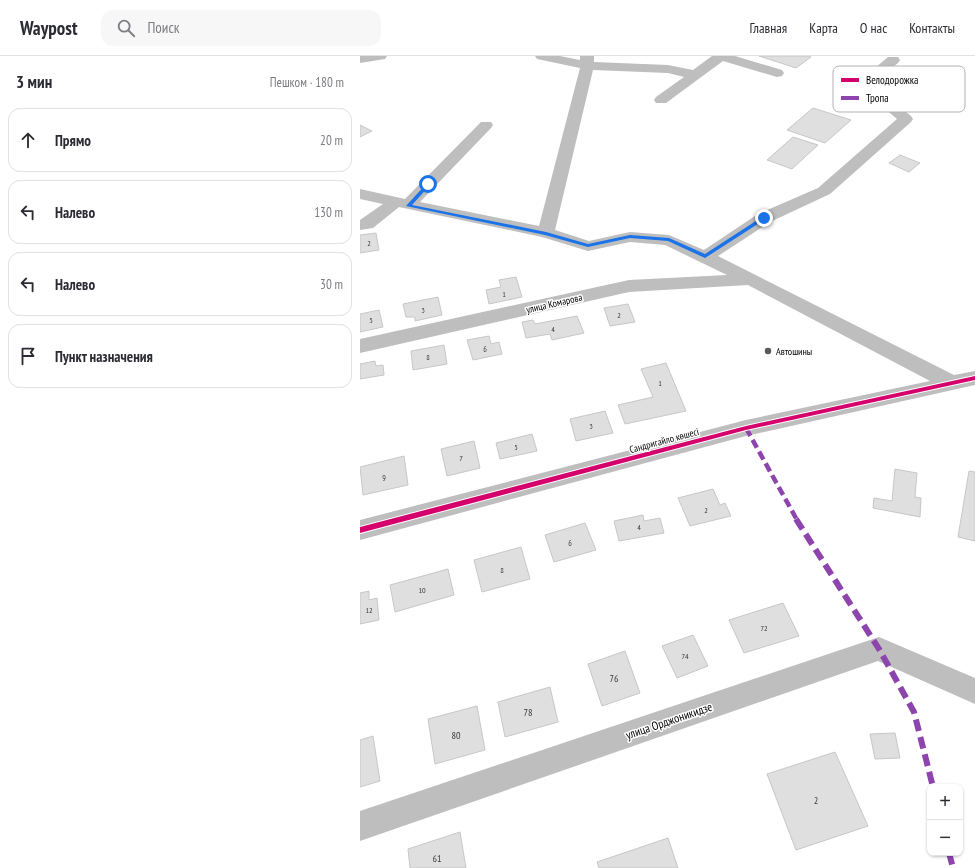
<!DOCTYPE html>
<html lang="ru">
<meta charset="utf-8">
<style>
body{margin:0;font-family:"PT Sans Narrow",sans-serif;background:#f7f7f7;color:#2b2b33}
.controls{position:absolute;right:12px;bottom:12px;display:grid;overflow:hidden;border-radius:8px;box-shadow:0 1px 3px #0004}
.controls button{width:36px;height:36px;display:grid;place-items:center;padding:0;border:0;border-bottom:1px solid #e1e1e2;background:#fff;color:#2b2b33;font:20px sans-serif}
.stop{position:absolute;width:12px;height:12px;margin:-9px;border:3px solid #1a73e8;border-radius:50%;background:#fff}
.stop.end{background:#1a73e8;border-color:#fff;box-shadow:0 1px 4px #0008}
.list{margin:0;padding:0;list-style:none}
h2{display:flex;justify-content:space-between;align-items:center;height:52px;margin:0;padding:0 16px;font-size:17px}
h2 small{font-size:13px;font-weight:400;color:#7c7c81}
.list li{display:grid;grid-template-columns:26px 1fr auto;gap:12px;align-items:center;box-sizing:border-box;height:64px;margin:0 8px 8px;padding:0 8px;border:1px solid #e1e1e2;border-radius:12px}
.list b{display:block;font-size:15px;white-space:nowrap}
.list em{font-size:13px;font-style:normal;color:#7c7c81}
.icon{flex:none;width:22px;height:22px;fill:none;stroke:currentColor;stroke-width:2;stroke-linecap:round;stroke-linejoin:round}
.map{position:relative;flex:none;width:615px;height:812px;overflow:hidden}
header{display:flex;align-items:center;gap:24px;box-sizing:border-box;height:56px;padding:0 20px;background:#fff;border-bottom:1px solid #e1e1e2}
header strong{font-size:19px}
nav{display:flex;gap:22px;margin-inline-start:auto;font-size:14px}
.search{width:280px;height:36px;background:#f7f7f7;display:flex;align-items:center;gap:10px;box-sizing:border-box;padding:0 14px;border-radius:12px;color:#7c7c81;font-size:15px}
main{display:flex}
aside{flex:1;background:#fff}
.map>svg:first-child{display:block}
.building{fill:#dfdfdf;stroke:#c7c7c7}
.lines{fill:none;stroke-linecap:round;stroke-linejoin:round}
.minor{fill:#bebebe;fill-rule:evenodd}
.quiet-far1{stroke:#8e44ad;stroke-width:4.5;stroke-dasharray:9 4.5;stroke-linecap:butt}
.quiet{stroke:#8e44ad;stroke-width:6;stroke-dasharray:12 6;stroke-linecap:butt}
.cycleway-casing{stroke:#fff;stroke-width:2}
.cycleway{fill:#d6006c;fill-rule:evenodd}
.route{fill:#1a73e8}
.poi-dot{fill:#595959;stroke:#fff;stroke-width:1.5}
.labels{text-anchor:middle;stroke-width:3;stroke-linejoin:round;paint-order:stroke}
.number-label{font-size:8px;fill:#383838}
.street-label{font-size:10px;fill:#000;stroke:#fff}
.poi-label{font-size:10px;fill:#000;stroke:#fff;text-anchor:start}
.near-number-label{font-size:10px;fill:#383838}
.near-street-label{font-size:12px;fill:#000;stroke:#fff}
.key{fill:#fff;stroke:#b2b2b2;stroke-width:1}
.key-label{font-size:11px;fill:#000}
</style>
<header>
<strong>Waypost</strong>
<div class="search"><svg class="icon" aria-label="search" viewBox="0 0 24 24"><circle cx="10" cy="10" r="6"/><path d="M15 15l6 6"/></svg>Поиск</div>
<nav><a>Главная</a><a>Карта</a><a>О нас</a><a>Контакты</a></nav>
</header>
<main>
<aside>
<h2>3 мин<small>Пешком · 180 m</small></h2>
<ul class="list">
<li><svg class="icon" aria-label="ahead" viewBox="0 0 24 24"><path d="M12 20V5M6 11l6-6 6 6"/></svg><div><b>Прямо</b></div><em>20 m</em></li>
<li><svg class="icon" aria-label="left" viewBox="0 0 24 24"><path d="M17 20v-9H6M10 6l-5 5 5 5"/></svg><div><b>Налево</b></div><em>130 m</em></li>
<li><svg class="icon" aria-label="left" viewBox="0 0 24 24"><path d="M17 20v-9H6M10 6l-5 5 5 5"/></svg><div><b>Налево</b></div><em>30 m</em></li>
<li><svg class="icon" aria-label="arrive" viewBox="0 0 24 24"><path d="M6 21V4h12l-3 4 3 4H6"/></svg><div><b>Пункт назначения</b></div></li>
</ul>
</aside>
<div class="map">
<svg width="615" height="812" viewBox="0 0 615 812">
<rect width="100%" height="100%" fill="#fff"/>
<g class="building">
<polygon points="399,0 449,0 451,1 436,12"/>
<polygon points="453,52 491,64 465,87 427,74"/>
<polygon points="0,69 12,75 0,81"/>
<polygon points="433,81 458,89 432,113 407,104"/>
<polygon points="540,99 560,107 549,116 529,107"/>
<polygon points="16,177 19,194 0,197 0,179"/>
<polygon points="156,221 162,241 129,248 126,234 141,231 139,224"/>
<polygon points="78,241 82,259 55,265 55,261 46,261 43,248"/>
<polygon points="268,248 275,266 250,270 244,252"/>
<polygon points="19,254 23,271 0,276 0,258"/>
<polygon points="217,260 224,277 192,284 190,278 166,282 162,266 173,264 175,268"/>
<polygon points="129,280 131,288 139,286 142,298 113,304 107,284"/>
<polygon points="84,289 87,308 53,314 51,295"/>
<polygon points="15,305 16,310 23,309 24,319 0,323 0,308"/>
<polygon points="306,307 326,355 265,368 258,349 293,341 281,313"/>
<polygon points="245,355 253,377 216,385 210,363"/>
<polygon points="172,378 177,395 140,403 136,387"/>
<polygon points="114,385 120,412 87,420 81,393"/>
<polygon points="44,400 48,429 3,439 0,411"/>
<polygon points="535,413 557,417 555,441 561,442 560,461 513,452 514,442 532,445"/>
<polygon points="609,415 615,416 615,485 598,481"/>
<polygon points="353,433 360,449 365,447 371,460 330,470 318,442"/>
<polygon points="283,459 284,465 300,462 304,477 259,485 254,465"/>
<polygon points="225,467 236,494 194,506 185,479"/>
<polygon points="161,491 170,523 122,536 114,504"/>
<polygon points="88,513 94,539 35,556 30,529"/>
<polygon points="9,535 9,544 17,542 19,564 0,568 0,537"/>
<polygon points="423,547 439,580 384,597 369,564"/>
<polygon points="333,579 348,610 317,622 302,590"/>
<polygon points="265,595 280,637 242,650 228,608"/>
<polygon points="190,631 198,666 145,681 138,646"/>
<polygon points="117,650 125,694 75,708 68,663"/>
<polygon points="535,677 540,702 515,703 510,678"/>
<polygon points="13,680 20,725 0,731 0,684"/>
<polygon points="475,696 508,770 436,794 407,718"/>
<polygon points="100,776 106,812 50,812 48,793"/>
<polygon points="308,782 318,812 239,812 237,806"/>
</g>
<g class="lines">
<g class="minor">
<polygon points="0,0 27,0 25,3 0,7"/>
<polygon points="175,0 200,0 220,4 220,0 234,0 234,6 308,9 333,14 352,0 375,0 422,14 424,17 422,20 417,21 363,5 306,47 296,47 294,44 296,41 324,21 308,17 233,14 195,174 229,185 270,176 309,179 344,194 398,158 458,132 537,63 496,28 528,1 538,1 540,4 538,7 512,28 551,60 553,63 551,66 470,138 410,166 358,200 594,319 615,315 615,329 386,380 0,484 0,464 386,364 570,325 388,229 269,236 0,297 0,283 269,224 367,219 305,189 270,186 228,195 182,181 39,151 13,172 0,174 0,164 23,148 0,143 0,133 45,143 121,66 131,66 133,69 131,72 60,146 179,170 220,12 177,3"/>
<polygon points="519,581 615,622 615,648 518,605 0,785 0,755"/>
</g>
<polyline class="quiet-far1" points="386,372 437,464"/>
<g class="quiet">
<polyline points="436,463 519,593 554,656 573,731"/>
<polyline points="589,797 593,812"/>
</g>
<g class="cycleway-casing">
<polygon id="cycleway" points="615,320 615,324 386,374 0,477 0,471 386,370"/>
</g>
<use href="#cycleway" class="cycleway"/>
</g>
<polygon class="route" points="67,127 71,128 52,149 186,176 228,188 270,179 309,182 345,198 402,161 407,162 345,202 308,185 270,182 228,191 185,179 46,150"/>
<circle class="poi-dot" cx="408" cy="295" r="4"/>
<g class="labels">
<g class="number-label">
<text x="9" y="190">2</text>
<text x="144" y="241">1</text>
<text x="63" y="257">3</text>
<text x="259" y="262">2</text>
<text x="11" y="267">5</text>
<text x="193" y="276">4</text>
<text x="125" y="296">6</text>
<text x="68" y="304">8</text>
<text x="300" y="330">1</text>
<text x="231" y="373">3</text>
<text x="156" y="394">5</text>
<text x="101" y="405">7</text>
<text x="24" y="424">9</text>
<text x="346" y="457">2</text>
<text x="279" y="474">4</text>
<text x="210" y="490">6</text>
<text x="142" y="517">8</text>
<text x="62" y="537">10</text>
<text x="9" y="557">12</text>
<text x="404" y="575">72</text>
<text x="325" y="603">74</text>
</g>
<g class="street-label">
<text transform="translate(194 247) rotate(-13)" y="4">улица Комарова</text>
<text transform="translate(304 384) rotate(-15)" y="4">Сандригайло көшесі</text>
</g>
<g class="poi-label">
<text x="416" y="299">Автошины</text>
</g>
<g class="near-number-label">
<text x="254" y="626">76</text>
<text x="168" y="660">78</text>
<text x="96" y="683">80</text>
<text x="456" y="748">2</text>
<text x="77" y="806">61</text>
</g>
<g class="near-street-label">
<text transform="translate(309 665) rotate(-19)" y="4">улица Орджоникидзе</text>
</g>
</g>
<rect x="473" y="10" width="132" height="46" rx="6" class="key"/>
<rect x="481" y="22" width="18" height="4" fill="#d6006c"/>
<rect x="481" y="40" width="18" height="4" fill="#8e44ad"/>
<g class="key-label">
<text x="506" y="28">Велодорожка</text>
<text x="506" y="46">Тропа</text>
</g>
</svg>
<div class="controls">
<button>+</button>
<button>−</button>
</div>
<div class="stop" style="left:68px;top:128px"></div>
<div class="stop end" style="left:404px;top:162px"></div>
</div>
</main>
